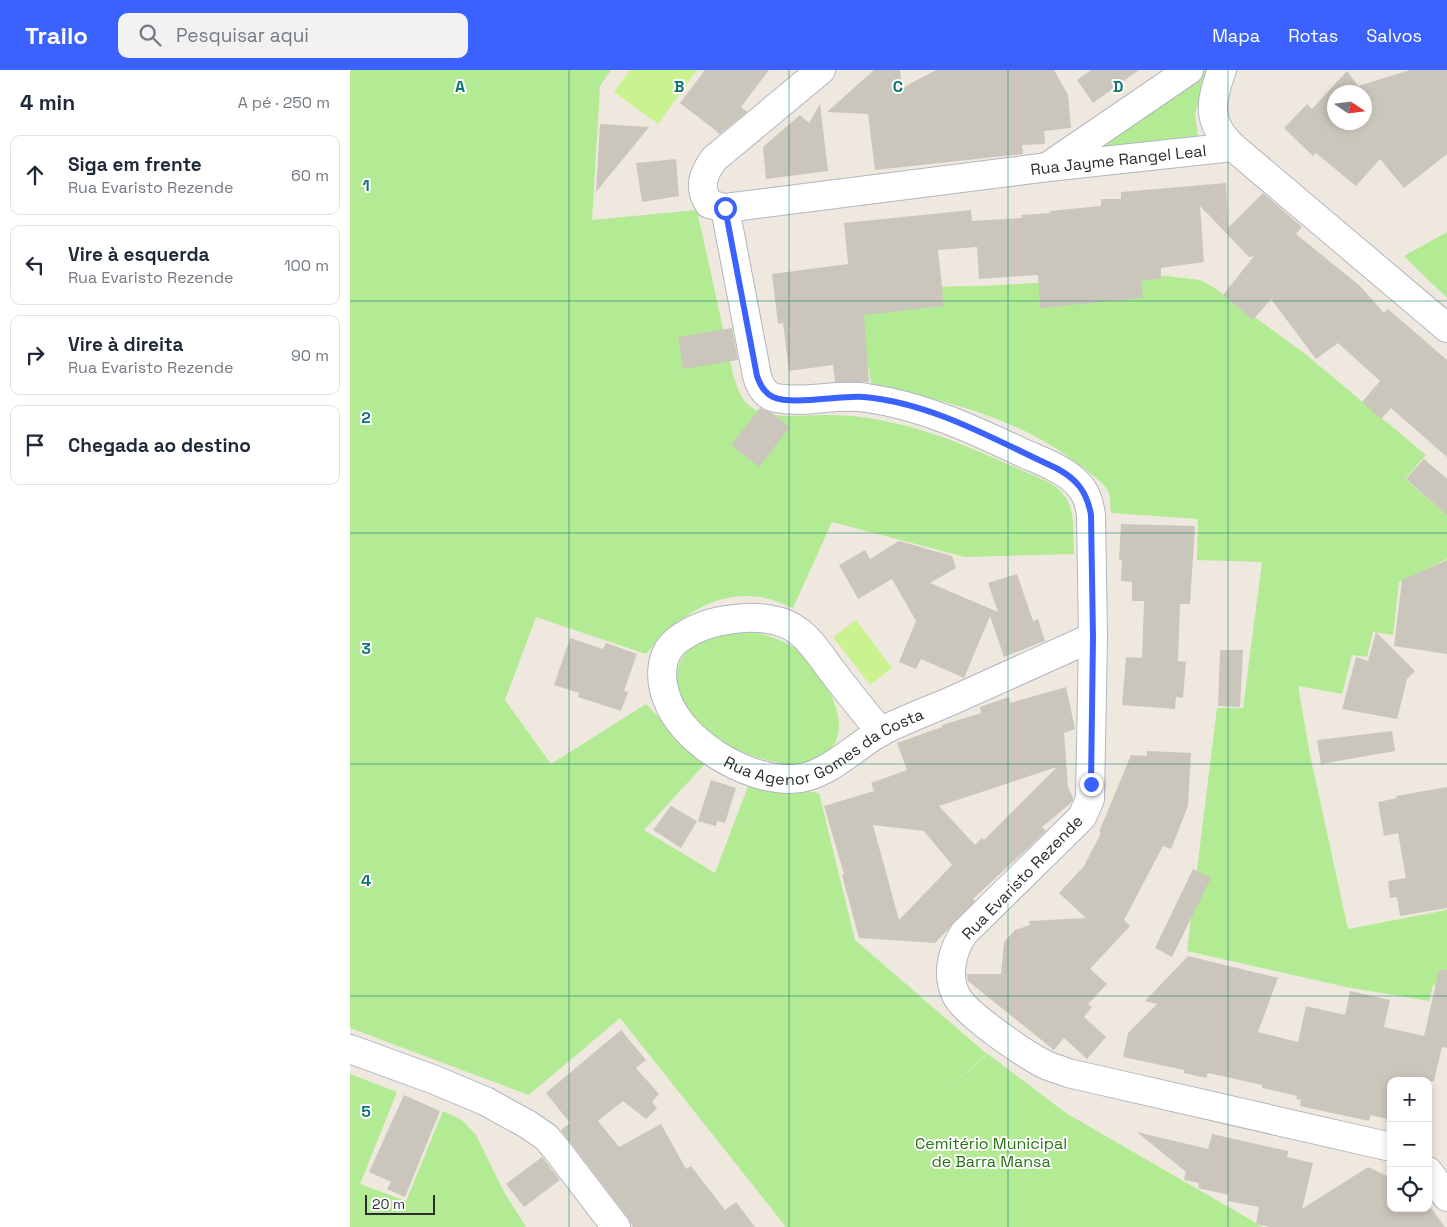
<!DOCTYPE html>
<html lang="pt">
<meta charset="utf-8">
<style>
body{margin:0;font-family:"Space Grotesk",sans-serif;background:#f2f2f3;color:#1f2937}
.controls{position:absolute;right:15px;bottom:15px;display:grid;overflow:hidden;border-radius:10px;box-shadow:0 2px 8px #0003}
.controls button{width:45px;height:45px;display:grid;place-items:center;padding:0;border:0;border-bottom:1px solid #e0e1e3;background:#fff;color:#1f2937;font:25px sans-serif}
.compass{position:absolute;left:977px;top:15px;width:45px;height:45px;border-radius:50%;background:#fff;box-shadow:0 2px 8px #0003;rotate:103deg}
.scale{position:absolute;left:15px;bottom:12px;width:70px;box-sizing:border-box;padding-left:5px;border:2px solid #2d2d2d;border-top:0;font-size:14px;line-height:18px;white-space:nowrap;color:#2d2d2d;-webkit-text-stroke:4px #fff;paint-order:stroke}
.stop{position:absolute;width:15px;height:15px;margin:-11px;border:4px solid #3b62ff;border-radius:50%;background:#fff}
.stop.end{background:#3b62ff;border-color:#fff;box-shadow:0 1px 5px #0008}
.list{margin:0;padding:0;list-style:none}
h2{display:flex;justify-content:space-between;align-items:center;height:65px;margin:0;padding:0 20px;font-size:21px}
h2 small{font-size:16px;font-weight:400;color:#747a83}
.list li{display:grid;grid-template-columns:32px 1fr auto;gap:15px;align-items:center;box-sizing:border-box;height:80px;margin:0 10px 10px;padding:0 10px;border:1px solid #e0e1e3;border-radius:10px}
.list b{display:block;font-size:19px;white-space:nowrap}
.list p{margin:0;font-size:16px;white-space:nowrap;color:#747a83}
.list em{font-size:16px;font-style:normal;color:#747a83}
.icon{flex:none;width:28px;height:28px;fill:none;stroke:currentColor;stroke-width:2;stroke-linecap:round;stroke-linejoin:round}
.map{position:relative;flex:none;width:1097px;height:1157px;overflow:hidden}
header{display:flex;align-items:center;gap:30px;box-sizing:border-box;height:70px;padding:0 25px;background:#3b62ff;color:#fff}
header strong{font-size:24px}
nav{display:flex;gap:28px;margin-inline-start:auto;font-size:18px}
.search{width:350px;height:45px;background:#f2f2f3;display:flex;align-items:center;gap:12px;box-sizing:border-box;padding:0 18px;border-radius:10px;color:#747a83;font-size:19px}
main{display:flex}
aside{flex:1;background:#fff}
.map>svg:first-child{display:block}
.green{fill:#b3eb95}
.pitch{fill:#caf390}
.building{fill:#cbc6bc;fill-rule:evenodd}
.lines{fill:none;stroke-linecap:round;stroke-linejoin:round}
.minor-casing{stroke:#b2b5c2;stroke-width:30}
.minor{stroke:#fff;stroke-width:28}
.route{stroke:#3b62ff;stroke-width:6}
.grid{fill:none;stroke:#0f766e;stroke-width:1;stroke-opacity:0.55}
.labels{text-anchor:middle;stroke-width:4;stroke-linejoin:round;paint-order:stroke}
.street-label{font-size:16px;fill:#2d2d2d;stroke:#fff}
.park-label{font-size:16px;fill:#287313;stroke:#fff}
.grid-label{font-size:16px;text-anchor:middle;font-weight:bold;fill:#0f766e;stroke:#fff;stroke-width:4;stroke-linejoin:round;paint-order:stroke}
</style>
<header>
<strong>Trailo</strong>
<div class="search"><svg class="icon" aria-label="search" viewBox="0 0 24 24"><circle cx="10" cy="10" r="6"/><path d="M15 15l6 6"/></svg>Pesquisar aqui</div>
<nav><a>Mapa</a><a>Rotas</a><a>Salvos</a></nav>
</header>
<main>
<aside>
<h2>4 min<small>A pé · 250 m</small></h2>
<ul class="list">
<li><svg class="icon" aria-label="ahead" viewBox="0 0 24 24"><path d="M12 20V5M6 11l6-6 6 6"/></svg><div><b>Siga em frente</b><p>Rua Evaristo Rezende</p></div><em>60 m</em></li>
<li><svg class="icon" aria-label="left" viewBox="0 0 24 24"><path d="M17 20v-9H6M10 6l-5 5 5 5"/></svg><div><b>Vire à esquerda</b><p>Rua Evaristo Rezende</p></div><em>100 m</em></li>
<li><svg class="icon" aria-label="right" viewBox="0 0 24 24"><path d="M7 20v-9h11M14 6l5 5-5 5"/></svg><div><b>Vire à direita</b><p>Rua Evaristo Rezende</p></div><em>90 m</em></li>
<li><svg class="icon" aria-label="arrive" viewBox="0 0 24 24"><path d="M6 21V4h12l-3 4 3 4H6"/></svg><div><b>Chegada ao destino</b></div></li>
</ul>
</aside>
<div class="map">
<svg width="1097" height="1157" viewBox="0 0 1097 1157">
<rect width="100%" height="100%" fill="#efe8de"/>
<g class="green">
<path d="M0,0H261L250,16L242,150L347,140L383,304C387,317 391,332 404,339C426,350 456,344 480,345C502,345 523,348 544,353C596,364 646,390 695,410C729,428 722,451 724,484L615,487L482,452L443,538C433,534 422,529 411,527C362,520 326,549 296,584L186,547L155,630L201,694L296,634L354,695L294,760L365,803L399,714L469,723L505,870L637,984L583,1031L638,984L716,1043L913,1157H436L270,948L179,1025L0,958Z"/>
<polygon points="856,0 858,0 845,44 849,73 726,83"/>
<polygon points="1097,162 1097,228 1054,186"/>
<path d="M817,206L850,210L863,217L954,283L1076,385L1055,409L1097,445V489L1049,512L1043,565L1023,562L1017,587L1002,585L992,624L948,616L960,685L998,859L1097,840V917L1083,915L1079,931L996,917L837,881L867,638H893L912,492L847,490L848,449L761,443C760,437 761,426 758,421C754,413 742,405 736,400C675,350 597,329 522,317L504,218L631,216Z"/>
<path d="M397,560C416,565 437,570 452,584C485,614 516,684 450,694C428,697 386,681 367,670C359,665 351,656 344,649C340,646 333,641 331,636C323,623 324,606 330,592C334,583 346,569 356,565C367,561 385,562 397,560Z"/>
<polygon points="0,1004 47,1022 10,1114 56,1131 93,1041 113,1051 126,1065 154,1122 176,1157 0,1157"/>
</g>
<g class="pitch">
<polygon points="280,0 347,0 308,54 264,22"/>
<polygon points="506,550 542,598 520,615 483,567"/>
</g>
<g class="building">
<polygon points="355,0 419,0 391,37 397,42 370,64 330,33"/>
<polygon points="524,0 550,0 552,18 586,0 704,0 718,25 721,58 694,61 695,74 672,75 673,84 525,100 518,44 477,42"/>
<polygon points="741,0 789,0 743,33 727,10"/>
<path d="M1060,0H1097V84L1054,118L1030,89L1006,116L966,83L963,86L934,58L957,34L962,39L997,1L1008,16ZM984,22H1014V52H984Z"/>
<polygon points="470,34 478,101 416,109 413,77 450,45 459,53"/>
<polygon points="250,54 299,57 246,122"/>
<polygon points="326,89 329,126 292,132 286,93"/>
<polygon points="876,113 878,158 913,123 952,157 946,164 1010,216 1034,243 1038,239 1097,290 1097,387 1041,338 1031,349 1012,332 1030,311 988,273 966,289 921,229 903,250 873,225 904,186 899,187 850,136 854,192 811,198 811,209 791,210 793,228 690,238 688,205 629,209 627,177 588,180 594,236 514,245 519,312 485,312 483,295 439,301 433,253 428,254 422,204 498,194 494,153 621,140 622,151 672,148 671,145 700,143 700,141 751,136 751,129 771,129 771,122"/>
<polygon points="382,258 388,290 333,299 328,267"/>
<polygon points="410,338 422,343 440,357 409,397 381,375"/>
<polygon points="1074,389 1097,409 1097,445 1056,409"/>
<polygon points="771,454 845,456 840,534 830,534 828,591 836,592 833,628 826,627 825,639 772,635 776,587 792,588 794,531 782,531 782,512 771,511 772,490 769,490"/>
<polygon points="549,471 602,486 606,498 580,513 648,542 638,513 667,504 683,551 688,549 695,571 654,587 640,546 614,608 571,589 566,599 549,592 566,551 542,509 508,529 489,495 515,480 520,489"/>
<polygon points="1097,490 1097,584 1044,576 1052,510"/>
<polygon points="1026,562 1065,601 1057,609 1047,649 992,639 1006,587 1018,591"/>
<polygon points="220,568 253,579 256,573 287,584 274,621 278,622 271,641 228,627 229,623 204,615"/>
<polygon points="870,580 893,580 890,637 868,636"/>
<path d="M716,617L725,659L714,663L718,717L723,728L722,732L692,757L696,761L623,829L625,831L585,873L509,868L492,805L494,804L474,736L524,721L521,713L557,700L547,673L592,657V655L631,643L630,637L659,627L660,633ZM707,697L634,770L632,768L625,775L589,736ZM523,755L574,761L602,795L549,850Z"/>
<polygon points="1042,661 1045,681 971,694 967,670"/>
<polygon points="797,681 841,683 838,736 821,779 813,776 774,850 780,856 740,899 757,914 738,934 742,937 734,947 756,967 737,989 714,968 704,980 618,911 617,904 651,904 654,872 665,860 680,855 679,851 736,848 709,823 734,796 751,763 749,762 781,685 797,686"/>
<polygon points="361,710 386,718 375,753 367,751 366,756 348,751"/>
<polygon points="1097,717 1097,838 1050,846 1047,827 1040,828 1038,811 1056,808 1048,763 1034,766 1028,732 1047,728 1046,726"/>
<polygon points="321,736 347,751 331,778 303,760"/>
<polygon points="843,799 861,808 822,887 805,878"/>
<polygon points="838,886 928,908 908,962 948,972 956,936 995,945 1000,921 1040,930 1034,957 1074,966 1089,900 1097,900 1097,978 1092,977 1084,1011 1041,1011 1041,1050 1021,1045 1019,1051 950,1036 951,1030 946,1029 947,1026 912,1018 912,1015 858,1003 856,1008 834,1003 834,1000 773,987 778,963 807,934 795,931"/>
<polygon points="271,960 296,990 286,998 309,1024 302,1032 307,1038 296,1049 273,1031 248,1051 269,1077 311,1054 336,1099 341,1096 375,1140 386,1132 405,1157 283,1157 278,1148 211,1060 220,1053 196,1023"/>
<polygon points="54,1025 90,1041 55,1127 37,1119 41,1112 19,1102"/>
<polygon points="787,1062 858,1079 862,1064 938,1081 937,1087 963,1093 952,1139 1018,1097 1041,1108 1041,1138 1081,1138 1095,1157 920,1157 906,1154 909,1137 878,1131 879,1125 848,1118 849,1113 834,1110 836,1102"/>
<polygon points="192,1087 210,1110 174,1137 156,1114"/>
</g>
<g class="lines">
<g class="minor-casing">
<g id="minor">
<path id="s1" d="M471,0L364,89C353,104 348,117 359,134L375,138L698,97L883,77L1097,258"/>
<path d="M872,0C860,32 856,52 883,77"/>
<polyline points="700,95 839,0"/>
<path d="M375,138L407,306C410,316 415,326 426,328C456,334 487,323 517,328C573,336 622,359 673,383C691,391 712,398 726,412C736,421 739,432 741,445L743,567L740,729L732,747L614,863C602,881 596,905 606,925C615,944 676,985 696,995C703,998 711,1000 718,1003L1041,1077"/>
<path id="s2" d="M531,662C514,642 498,622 482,601C472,588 462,571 448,561C432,548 405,546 385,549C363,551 343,557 325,572C309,586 310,611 317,629C332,672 396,710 441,709C474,709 503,678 530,662C553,650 578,641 601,631C649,609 696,588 743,567"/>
<polyline points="0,979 85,1010 135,1031 177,1054 196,1067 207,1080 266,1157"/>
<polyline points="1078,1101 1097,1127"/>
</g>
</g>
<use href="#minor" class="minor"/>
</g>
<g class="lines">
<path class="route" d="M375,138L407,306C410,315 414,323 423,327C444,336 489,325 514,327C582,333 645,370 706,398C727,409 737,422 741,445L743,567L741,714"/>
</g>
<path class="grid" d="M219,0V1157M439,0V1157M658,0V1157M878,0V1157M0,231H1097M0,463H1097M0,694H1097M0,926H1097"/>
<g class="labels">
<g class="street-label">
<text dy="6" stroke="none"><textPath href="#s1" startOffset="601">Rua Jayme Rangel Leal</textPath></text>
<text dy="6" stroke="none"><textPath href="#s2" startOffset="518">Rua Agenor Gomes da Costa</textPath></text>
<text transform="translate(672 807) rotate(-46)" y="6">Rua Evaristo Rezende</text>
</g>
<g class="park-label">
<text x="641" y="1079">Cemitério Municipal<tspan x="641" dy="18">de Barra Mansa</tspan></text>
</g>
</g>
<g class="grid-label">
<text x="110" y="22">A</text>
<text x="329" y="22">B</text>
<text x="548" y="22">C</text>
<text x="768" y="22">D</text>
<text x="16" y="121">1</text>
<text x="16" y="353">2</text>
<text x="16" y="584">3</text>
<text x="16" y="816">4</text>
<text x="16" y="1047">5</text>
</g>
</svg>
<div class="controls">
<button>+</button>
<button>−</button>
<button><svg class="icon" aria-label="locate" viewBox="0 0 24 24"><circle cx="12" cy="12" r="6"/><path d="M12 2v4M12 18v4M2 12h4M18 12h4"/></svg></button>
</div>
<svg class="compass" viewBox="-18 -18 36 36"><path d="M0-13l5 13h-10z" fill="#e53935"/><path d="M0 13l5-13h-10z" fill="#747a83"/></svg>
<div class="scale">20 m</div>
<div class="stop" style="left:375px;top:138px"></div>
<div class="stop end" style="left:741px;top:714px"></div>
</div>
</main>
